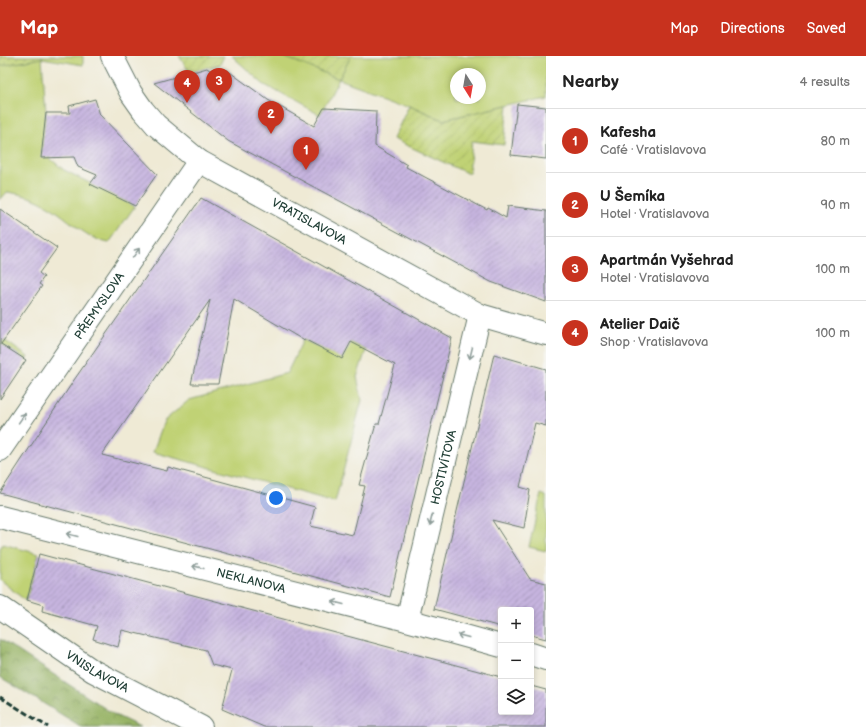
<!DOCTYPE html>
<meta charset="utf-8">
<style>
body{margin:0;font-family:"Balsamiq Sans",sans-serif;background:#f6f6f6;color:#222}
.controls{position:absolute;right:12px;bottom:12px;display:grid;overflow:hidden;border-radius:4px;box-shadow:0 2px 6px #0003}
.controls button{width:36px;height:36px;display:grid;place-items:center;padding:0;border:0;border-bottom:1px solid #e0e0e0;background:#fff;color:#222;font:20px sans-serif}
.compass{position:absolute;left:450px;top:12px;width:36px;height:36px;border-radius:50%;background:#fff;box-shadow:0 2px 6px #0003;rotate:169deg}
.you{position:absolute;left:276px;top:442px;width:14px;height:14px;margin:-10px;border:3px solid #fff;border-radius:50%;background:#1a73e8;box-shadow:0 0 0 6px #1a73e833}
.badge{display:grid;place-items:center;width:26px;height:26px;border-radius:50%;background:#c8321e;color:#fff;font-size:13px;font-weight:700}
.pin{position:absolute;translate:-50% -33px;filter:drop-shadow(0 1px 2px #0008)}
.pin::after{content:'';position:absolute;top:21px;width:14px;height:12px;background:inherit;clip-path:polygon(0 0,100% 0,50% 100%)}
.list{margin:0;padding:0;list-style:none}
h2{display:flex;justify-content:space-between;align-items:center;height:52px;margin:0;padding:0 16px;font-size:17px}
h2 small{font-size:13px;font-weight:400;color:#767676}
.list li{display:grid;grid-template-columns:26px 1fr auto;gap:12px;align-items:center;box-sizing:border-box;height:64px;padding:0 16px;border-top:1px solid #e0e0e0}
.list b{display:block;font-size:15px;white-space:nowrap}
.list p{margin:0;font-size:13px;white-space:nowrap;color:#767676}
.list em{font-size:13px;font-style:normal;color:#767676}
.icon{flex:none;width:22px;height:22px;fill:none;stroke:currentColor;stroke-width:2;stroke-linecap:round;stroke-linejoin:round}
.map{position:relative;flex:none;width:546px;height:671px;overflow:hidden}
header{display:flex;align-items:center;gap:24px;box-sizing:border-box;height:56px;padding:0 20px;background:#c8321e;color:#fff}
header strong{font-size:19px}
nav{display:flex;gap:22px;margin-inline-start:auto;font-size:14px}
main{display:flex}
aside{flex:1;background:#fff}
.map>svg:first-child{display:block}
.grass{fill:#c0d275;stroke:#708854;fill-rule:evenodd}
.forest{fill:url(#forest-crowns);stroke:#5c784d}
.park{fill:url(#park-dots);stroke:#708854}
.garden{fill:url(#garden-furrows);stroke:#708854}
.building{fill:url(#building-hatch);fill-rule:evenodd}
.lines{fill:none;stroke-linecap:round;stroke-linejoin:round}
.minor-casing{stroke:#687a6c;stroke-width:24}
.tertiary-casing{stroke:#687a6c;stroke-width:24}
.minor{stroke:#fff;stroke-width:22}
.tertiary{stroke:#fff;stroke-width:22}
.rail{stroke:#1f3d34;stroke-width:3;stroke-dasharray:6 3;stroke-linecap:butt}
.oneway{stroke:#8f9e9a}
.labels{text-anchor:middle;stroke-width:3.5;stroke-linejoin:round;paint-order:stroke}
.street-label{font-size:12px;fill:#1f3d34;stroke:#f6f6f2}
</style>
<header>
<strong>Map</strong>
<nav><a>Map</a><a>Directions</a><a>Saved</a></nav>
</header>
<main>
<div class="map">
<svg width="546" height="671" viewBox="0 0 546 671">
<defs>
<pattern id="forest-crowns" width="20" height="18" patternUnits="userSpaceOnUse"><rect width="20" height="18" fill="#98b466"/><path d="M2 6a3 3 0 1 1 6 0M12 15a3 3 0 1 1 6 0" fill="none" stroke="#7b9455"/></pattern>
<pattern id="park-dots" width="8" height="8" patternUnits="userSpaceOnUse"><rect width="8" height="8" fill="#c0d275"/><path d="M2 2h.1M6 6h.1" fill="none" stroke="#a5b566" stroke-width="1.8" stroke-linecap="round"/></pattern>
<pattern id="garden-furrows" width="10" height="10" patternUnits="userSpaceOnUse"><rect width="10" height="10" fill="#c0d275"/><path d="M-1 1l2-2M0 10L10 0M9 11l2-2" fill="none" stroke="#a5b566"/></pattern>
<pattern id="building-hatch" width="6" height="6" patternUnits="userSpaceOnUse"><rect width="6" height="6" fill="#c7b5e0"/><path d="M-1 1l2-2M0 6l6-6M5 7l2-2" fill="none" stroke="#a194b6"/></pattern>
</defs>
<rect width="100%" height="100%" fill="#f6f6f2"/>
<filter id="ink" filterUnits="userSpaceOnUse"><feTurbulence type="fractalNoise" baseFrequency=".025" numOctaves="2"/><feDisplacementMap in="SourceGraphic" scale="8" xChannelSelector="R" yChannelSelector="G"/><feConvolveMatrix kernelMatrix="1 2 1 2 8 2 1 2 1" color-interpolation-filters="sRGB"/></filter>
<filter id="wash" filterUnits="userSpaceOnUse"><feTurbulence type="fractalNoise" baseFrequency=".012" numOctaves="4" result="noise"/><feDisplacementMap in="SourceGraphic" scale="16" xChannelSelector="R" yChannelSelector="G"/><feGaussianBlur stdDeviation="0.9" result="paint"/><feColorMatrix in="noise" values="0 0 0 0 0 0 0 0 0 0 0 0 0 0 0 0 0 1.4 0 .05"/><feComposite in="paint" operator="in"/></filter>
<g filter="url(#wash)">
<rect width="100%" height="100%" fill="#efead5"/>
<g class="grass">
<path d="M42,0H83V9L42,2L46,57L42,96L64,114L135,150L109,187C85,183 68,161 48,150C35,142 22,138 7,136L0,144V10L42,2Z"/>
<path d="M232,0H282L339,23L351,0H546V40L443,64L409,49L339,23L320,59L263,28ZM456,18H480V42H456Z"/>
<polygon points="0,281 28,301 26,304 0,287"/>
<polygon points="303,284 320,291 351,286 366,294 357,321 362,344 335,446 153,396 164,365 189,344 287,317"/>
<polygon points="541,438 546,440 546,495 529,491"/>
<polygon points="3,488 39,498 26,545 0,524 0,492"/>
</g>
<polygon class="forest" points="0,583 115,659 140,671 82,671 0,621"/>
<polygon class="park" points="0,0 42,0 42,2 0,10"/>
<g class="garden">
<polygon points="179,0 224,0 220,8 196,15 192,20"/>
<polygon points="282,0 351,0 339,23"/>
<polygon points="409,49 443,64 508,49 504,89 472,85 469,118 393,83"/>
</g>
<g id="blocks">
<g class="building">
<polygon points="207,12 214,17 227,14 268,44 314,70 324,52 376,55 375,90 407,109 406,111 487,154 488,152 506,162 508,150 546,155 546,246 491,226 228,85 154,27"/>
<polygon points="95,43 100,59 157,118 135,150 90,128 97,119 78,111 74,101 41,102 46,57 70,57 69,50"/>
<polygon points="517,48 546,51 546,103 511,99"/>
<path d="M201,142L452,282L390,541L0,437L74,324ZM234,243L303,284L304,283L342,303L351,286L395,309L379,368H376L359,429L365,430L353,479L310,470L315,451L168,411L167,415L102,399L210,244L191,328H218Z"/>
<polygon points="0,153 57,192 39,217 44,221 39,228 42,230 1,288 26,304 0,343"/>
<polygon points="494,298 546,313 546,370 535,367 520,431 530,434 524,472 492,464 530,523 546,527 546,583 531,579 531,554 501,554 501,571 434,553"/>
<polygon points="39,498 501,621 501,656 531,656 531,630 546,634 546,671 264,671 222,653 232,614 212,609 206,594 122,574 118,591 93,583 97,570 42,555 43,549 27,544"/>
</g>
</g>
</g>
<g filter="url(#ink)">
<use href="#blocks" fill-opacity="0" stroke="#687a6c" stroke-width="1"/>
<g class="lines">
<g class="minor-casing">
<g id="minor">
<path id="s1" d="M112,0L131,37L143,54L156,69L199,105L480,259L546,278"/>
<path id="s2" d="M0,394L199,105"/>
<path id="s3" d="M0,461L407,564L501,590"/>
<path id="s4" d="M407,564L480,259"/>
<polyline points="531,598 546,603"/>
</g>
</g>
<g class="tertiary-casing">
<g id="tertiary">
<path id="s5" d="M0,551L93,615L201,671"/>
</g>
</g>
<use href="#minor" class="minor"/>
<use href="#tertiary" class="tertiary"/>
<polyline class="rail" points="0,641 48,671"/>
</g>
<defs><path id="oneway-shaft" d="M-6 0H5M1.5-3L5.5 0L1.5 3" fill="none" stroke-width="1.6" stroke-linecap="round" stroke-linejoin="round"/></defs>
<g class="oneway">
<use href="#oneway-shaft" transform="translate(136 197) rotate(-55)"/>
<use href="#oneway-shaft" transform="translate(471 297) rotate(104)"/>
<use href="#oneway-shaft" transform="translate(22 362) rotate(-55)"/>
<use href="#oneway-shaft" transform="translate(431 464) rotate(104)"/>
<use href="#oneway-shaft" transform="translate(72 479) rotate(-166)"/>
<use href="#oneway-shaft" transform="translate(198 511) rotate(-166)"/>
<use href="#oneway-shaft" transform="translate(338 547) rotate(-166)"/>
<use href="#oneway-shaft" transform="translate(463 580) rotate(-165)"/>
</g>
</g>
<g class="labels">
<g class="street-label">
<text dy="4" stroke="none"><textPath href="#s1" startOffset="264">VRATISLAVOVA</textPath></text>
<text dy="4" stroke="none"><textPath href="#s2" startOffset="175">PŘEMYSLOVA</textPath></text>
<text dy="4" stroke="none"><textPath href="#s4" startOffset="157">HOSTIVÍTOVA</textPath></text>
<text dy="4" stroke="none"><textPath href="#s3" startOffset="259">NEKLANOVA</textPath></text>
<text dy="4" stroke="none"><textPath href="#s5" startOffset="117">VNISLAVOVA</textPath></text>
</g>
</g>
</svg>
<div class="controls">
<button>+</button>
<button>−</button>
<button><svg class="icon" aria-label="layers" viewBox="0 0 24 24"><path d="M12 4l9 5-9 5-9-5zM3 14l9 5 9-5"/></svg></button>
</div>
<svg class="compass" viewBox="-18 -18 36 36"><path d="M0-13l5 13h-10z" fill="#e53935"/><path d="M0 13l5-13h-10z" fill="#767676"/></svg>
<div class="you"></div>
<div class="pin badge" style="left:306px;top:114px">1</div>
<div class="pin badge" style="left:271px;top:78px">2</div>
<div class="pin badge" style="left:219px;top:45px">3</div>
<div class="pin badge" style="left:187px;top:47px">4</div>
</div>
<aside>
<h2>Nearby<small>4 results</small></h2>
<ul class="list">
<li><span class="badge">1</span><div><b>Kafesha</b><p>Café · Vratislavova</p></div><em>80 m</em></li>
<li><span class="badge">2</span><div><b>U Šemíka</b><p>Hotel · Vratislavova</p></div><em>90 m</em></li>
<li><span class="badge">3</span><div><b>Apartmán Vyšehrad</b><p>Hotel · Vratislavova</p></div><em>100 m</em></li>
<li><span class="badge">4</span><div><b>Atelier Daič</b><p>Shop · Vratislavova</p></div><em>100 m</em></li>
</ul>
</aside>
</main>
